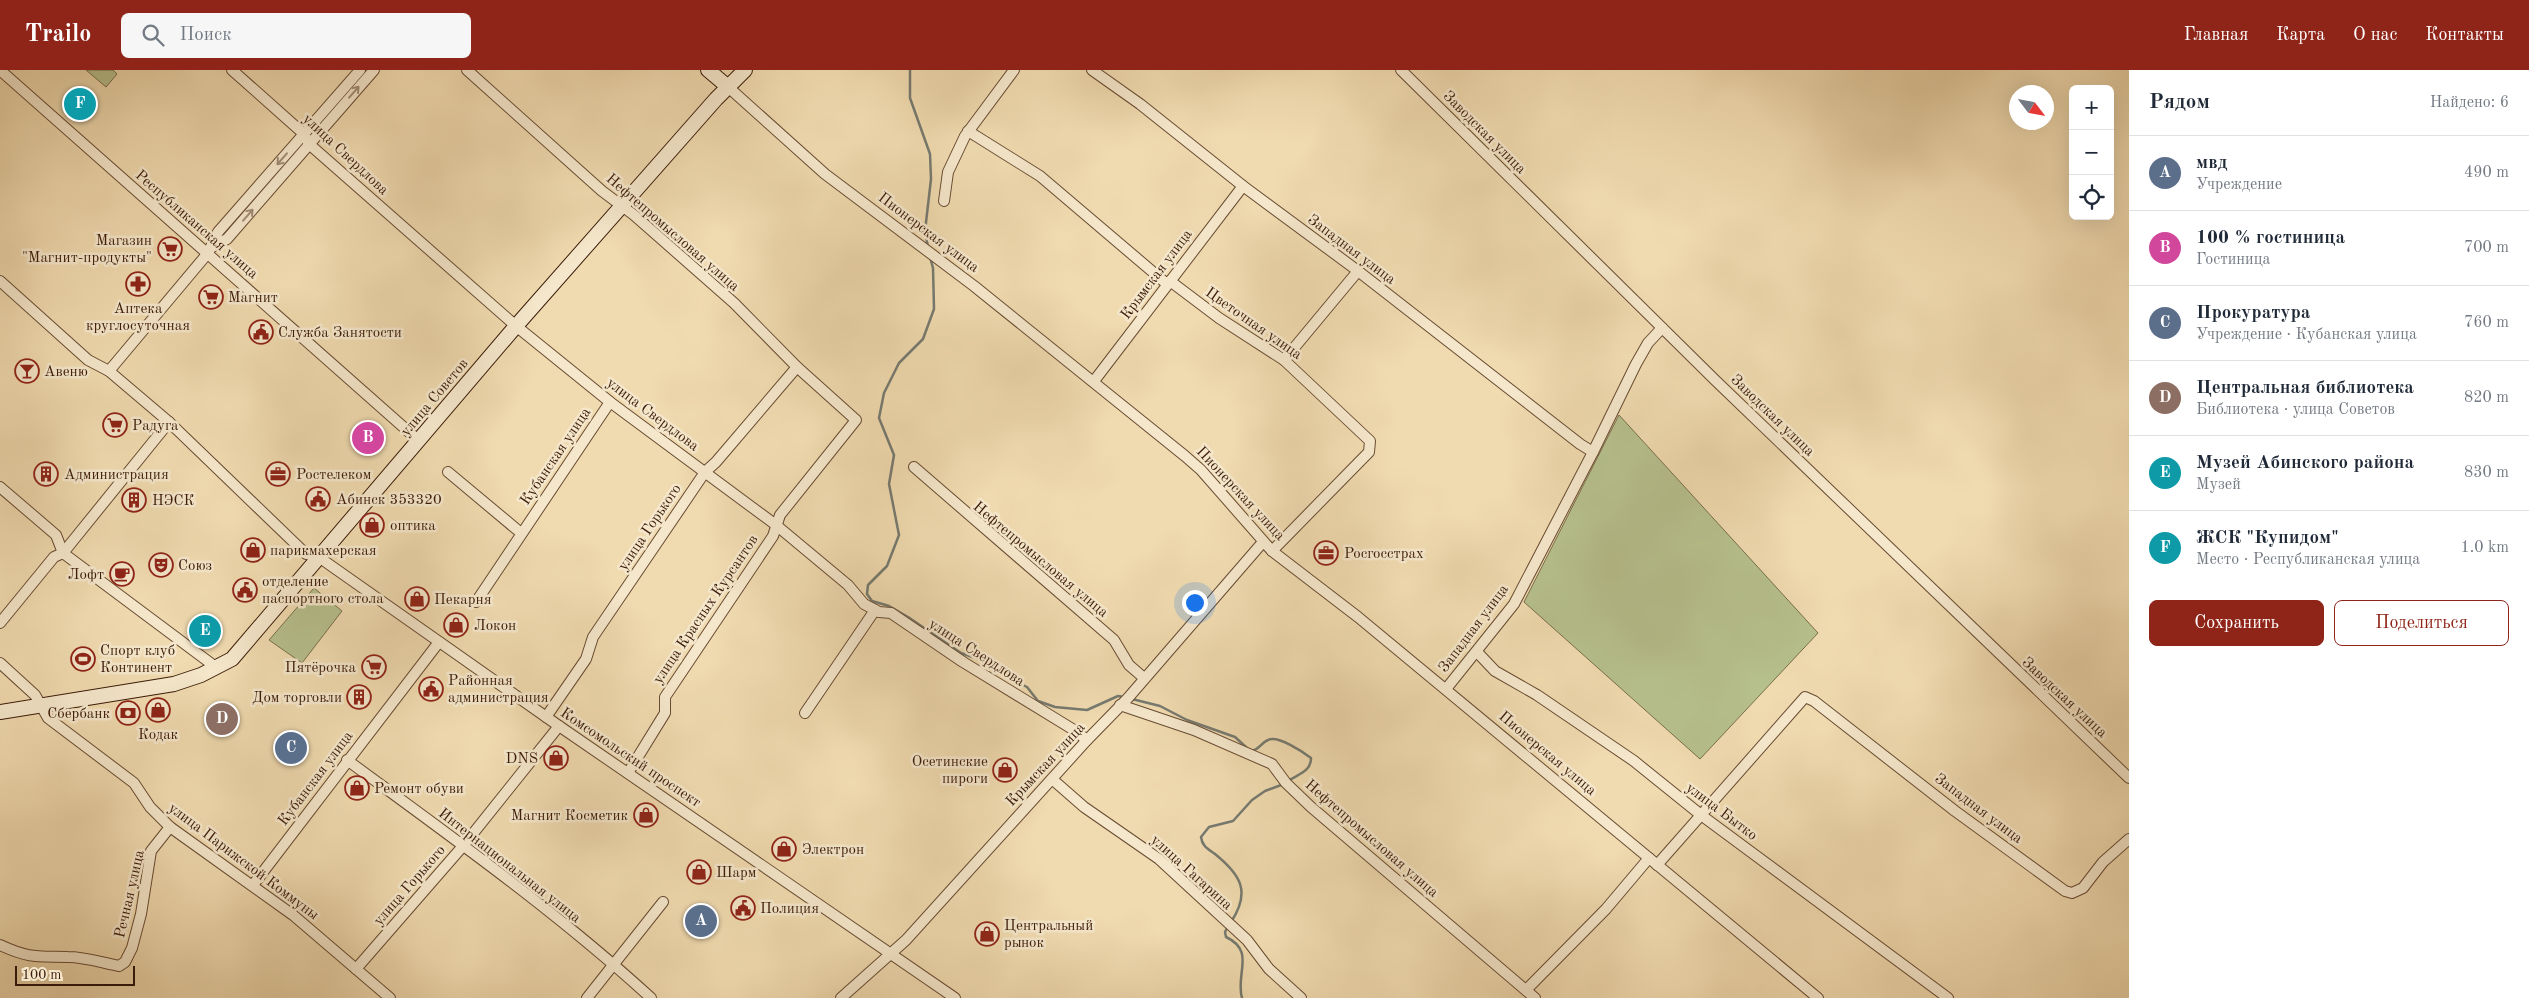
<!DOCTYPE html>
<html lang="ru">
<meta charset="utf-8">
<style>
body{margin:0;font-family:"Old Standard TT",serif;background:#f6f6f7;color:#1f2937}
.controls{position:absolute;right:15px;top:15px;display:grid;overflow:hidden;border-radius:8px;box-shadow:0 5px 20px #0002}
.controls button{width:45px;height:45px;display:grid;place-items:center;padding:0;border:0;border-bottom:1px solid #e0e1e3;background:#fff;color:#1f2937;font:25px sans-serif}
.compass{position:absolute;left:2009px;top:15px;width:45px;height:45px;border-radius:50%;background:#fff;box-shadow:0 5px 20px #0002;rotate:122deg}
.scale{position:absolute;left:15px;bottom:12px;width:120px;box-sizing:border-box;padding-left:5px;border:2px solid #3b1b09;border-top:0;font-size:14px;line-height:18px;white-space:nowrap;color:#3b1b09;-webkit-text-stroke:4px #f5e7cb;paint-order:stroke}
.you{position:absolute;left:1194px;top:532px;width:18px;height:18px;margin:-12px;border:4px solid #fff;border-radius:50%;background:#1a73e8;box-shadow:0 0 0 8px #1a73e833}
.badge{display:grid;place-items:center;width:32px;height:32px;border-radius:50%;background:#8f2418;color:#fff;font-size:16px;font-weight:700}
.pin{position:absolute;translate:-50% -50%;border:2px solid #fff;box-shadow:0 1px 5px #0006}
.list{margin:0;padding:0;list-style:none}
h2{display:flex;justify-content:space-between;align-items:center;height:65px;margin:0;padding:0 20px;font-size:21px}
h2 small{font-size:16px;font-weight:400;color:#747a83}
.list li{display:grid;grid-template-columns:32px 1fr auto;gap:15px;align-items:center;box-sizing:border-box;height:75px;padding:0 20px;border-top:1px solid #e0e1e3}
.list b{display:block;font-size:19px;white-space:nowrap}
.list p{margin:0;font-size:16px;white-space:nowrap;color:#747a83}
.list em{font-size:16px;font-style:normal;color:#747a83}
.actions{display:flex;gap:10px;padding:15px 20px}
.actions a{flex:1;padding:11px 0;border:1px solid #8f2418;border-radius:8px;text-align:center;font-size:18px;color:#8f2418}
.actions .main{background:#8f2418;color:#fff}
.icon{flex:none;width:28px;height:28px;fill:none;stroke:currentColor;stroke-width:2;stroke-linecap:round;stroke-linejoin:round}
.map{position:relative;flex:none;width:2129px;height:928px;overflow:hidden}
header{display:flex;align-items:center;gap:30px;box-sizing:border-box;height:70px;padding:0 25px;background:#8f2418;color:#fff}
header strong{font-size:24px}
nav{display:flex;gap:28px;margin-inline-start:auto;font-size:18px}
.search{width:350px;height:45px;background:#f6f6f7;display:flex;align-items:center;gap:12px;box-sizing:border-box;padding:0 18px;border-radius:8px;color:#747a83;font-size:19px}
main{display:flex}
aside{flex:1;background:#fff}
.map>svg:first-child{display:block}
.green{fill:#b6c08d;stroke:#786e4b}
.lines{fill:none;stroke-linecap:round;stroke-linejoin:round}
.stream{stroke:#767a70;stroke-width:2.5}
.street-casing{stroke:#684b32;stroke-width:12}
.secondary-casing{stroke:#3b1b09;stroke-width:16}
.street{stroke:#f5e7cb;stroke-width:10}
.secondary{stroke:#f5e7cb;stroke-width:14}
.oneway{stroke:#a18b74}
.labels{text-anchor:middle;stroke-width:5;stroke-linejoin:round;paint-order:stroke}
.street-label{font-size:15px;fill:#3b1b09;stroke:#f5e7cb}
.poi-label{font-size:15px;fill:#3b1b09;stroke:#f5e7cb;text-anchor:start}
</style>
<header>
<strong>Trailo</strong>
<div class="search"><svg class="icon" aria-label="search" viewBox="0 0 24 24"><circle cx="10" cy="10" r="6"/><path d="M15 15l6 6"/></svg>Поиск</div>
<nav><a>Главная</a><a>Карта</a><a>О нас</a><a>Контакты</a></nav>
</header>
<main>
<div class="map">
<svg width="2129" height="928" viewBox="0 0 2129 928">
<rect width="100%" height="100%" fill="#f0daaf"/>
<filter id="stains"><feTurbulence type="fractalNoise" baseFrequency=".004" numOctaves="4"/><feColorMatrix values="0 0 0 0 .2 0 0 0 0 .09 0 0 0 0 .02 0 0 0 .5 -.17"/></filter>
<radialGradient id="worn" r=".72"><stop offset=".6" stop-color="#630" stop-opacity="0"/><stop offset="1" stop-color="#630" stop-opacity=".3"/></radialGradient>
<g class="green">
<polygon points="86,0 113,0 117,4 106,17"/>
<polygon points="1619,345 1818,563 1700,689 1524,532"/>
<polygon points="314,518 342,541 302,593 269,570"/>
</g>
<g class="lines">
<g class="stream">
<polyline points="910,0 910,28 930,84 931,109 925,161 928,177"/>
<polyline points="930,187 933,198 934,239 923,269 899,293 884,323 879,348 894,385 889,414 899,465 887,496 868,515 867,524 872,531 889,536 908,547 961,583 1001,597 1019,613 1027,617 1038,631 1055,637 1087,640 1118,626 1124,627"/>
<polyline points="1132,629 1160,636 1187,650 1235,667 1247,678"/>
<path d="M1252,681C1260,679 1261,673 1268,670C1278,665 1303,682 1311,688C1311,702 1298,704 1288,711"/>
<path d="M1231,852C1251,822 1241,805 1215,784C1208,779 1202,776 1201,767L1209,757L1233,751L1252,730L1265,721L1284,714"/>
<path d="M1228,856L1225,862L1226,867C1256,881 1235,904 1242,928"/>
</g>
<g class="street-casing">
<g id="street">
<polyline points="0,0 418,370"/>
<polyline points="232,0 304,64 309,74 516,256 610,332 776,455 848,515 864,534 879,542 891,543 963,592 1074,660 1087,670"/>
<polyline points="467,0 602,121 634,145 734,233 797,297 856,350 780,445 773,466 665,627 665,643 628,703"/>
<polyline points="1092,0 1140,34 1243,116 1358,201 1580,374 1593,382"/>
<polyline points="1401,0 1716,311 2129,708"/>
<polyline points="727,16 825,104 974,216 1185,386 1201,400 1272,481 1358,547 1818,928"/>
<polyline points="968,61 1040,106 1167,214"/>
<polyline points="944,131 948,102 965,66 1014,0"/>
<polyline points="212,177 227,169 374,0"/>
<polyline points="0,211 88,290 109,301 169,352 306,484 319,487 330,495 559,656 955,928"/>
<polyline points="1170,211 1219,248 1284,290 1370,371 1369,382 1272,481"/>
<polyline points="1284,290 1358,201"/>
<polyline points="109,301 208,183 218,162 360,0"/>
<polyline points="1094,311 1243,116"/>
<polyline points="914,397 1114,570 1129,595 1144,608"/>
<polyline points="448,402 521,463"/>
<polyline points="0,417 56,465 63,483 217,598"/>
<polyline points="476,532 610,332"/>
<polyline points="0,553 54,487 63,483 169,352"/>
<polyline points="1477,582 1495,601 1537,625 1634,691 1701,745 1948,928"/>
<polyline points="0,593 35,625 48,648 134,713 150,737 170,757 293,845 390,928"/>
<polyline points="1446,619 1514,534 1593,382 1636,294 1648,273 1662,258"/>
<polyline points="1120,635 1194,660 1272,694 1286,713 1311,737 1535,928"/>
<polyline points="805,643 875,540"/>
<polyline points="546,647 586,589 593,567 705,402 716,392 797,297"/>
<path d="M347,690C450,766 556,841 651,928"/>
<polyline points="1052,709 1084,737 1159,789 1247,870 1269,899 1301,928"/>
<polyline points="1657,795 1805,627 1814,631 1955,741 2065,821 2072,823 2083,818 2103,792 2129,769"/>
<polyline points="253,815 439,572"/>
<path d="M0,875C30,889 38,886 68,887C85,887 103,893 119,896L125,892L132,878L141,844L151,781L170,757"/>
<polyline points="356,899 463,776 559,656"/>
<polyline points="1526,920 1606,839 1649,788"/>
<polyline points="587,928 663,832"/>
<polyline points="841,928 906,870 1087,670 1128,628 1263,472"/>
</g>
</g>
<g class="secondary-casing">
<g id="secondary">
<polyline points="708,0 727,16"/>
<polyline points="0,642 174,614 201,605 232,589 516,256 716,29 745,0"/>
</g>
</g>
<use href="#street" class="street"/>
<use href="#secondary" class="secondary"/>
</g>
<defs><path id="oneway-shaft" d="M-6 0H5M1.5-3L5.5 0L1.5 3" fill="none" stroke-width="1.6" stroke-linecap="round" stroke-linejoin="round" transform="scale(1.25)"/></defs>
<g class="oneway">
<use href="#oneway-shaft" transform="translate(354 22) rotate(-49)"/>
<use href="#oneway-shaft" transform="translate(282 89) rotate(131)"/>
<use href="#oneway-shaft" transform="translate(248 145) rotate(-49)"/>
</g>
<defs>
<g id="supermarket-ring" transform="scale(1.25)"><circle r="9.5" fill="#f5e7cb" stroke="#8f2418" stroke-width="1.5"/><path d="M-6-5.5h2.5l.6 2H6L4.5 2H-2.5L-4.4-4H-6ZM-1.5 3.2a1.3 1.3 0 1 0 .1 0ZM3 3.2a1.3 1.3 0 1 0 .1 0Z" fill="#8f2418"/></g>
<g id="pharmacy-ring" transform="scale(1.25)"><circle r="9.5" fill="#f5e7cb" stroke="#8f2418" stroke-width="1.5"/><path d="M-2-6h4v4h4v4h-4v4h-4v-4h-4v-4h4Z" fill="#8f2418"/></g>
<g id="civic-ring" transform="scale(1.25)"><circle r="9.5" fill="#f5e7cb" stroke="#8f2418" stroke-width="1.5"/><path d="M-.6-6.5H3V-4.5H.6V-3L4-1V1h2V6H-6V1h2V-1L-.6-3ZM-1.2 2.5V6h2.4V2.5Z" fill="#8f2418"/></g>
<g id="bar-ring" transform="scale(1.25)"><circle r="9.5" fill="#f5e7cb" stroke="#8f2418" stroke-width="1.5"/><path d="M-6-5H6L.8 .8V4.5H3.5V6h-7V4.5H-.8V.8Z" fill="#8f2418"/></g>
<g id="building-ring" transform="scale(1.25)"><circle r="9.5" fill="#f5e7cb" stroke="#8f2418" stroke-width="1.5"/><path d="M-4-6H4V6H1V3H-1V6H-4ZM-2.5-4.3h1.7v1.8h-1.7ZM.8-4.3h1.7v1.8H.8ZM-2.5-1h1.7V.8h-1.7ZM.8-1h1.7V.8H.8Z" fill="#8f2418"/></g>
<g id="office-ring" transform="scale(1.25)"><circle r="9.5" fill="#f5e7cb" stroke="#8f2418" stroke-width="1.5"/><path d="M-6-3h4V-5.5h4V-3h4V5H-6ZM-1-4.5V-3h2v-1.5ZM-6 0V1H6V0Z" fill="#8f2418"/></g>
<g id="shop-ring" transform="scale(1.25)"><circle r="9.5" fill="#f5e7cb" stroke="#8f2418" stroke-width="1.5"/><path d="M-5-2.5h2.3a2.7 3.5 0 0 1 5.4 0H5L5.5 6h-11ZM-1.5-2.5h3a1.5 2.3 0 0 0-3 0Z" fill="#8f2418"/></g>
<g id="theatre-ring" transform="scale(1.25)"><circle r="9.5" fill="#f5e7cb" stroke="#8f2418" stroke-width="1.5"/><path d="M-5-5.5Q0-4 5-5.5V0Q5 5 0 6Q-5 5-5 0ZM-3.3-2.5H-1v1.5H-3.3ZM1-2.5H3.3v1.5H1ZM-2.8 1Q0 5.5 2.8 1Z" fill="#8f2418"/></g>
<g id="cafe-ring" transform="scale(1.25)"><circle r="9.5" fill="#f5e7cb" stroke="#8f2418" stroke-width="1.5"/><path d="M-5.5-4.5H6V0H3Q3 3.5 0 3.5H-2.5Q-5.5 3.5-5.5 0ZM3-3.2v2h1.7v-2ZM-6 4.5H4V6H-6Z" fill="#8f2418"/></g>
<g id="stadium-ring" transform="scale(1.25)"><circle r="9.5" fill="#f5e7cb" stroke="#8f2418" stroke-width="1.5"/><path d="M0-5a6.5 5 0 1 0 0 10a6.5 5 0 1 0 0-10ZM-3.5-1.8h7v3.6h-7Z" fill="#8f2418"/></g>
<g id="bank-ring" transform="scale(1.25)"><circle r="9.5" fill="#f5e7cb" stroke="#8f2418" stroke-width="1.5"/><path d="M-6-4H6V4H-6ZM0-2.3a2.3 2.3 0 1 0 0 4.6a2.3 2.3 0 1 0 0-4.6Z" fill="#8f2418"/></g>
</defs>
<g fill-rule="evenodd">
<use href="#supermarket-ring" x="170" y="179"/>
<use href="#pharmacy-ring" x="138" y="214"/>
<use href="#supermarket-ring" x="211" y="227"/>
<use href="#civic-ring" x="261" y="262"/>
<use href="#bar-ring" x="27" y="301"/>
<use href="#supermarket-ring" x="115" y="355"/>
<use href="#building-ring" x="46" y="404"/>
<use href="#office-ring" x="278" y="404"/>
<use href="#civic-ring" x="318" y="429"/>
<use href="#building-ring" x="134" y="430"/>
<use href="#shop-ring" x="372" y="455"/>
<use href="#shop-ring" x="253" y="480"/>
<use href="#office-ring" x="1326" y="483"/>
<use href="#theatre-ring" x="161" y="495"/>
<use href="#cafe-ring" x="122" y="504"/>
<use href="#civic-ring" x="245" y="520"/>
<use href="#shop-ring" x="417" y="529"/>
<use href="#shop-ring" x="456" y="555"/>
<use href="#stadium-ring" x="83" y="589"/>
<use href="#supermarket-ring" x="374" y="597"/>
<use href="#civic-ring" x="431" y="619"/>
<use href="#building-ring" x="359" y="627"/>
<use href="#shop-ring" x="158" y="640"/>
<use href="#bank-ring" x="128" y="643"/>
<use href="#shop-ring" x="556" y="688"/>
<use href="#shop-ring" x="1005" y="700"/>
<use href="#shop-ring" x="357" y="718"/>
<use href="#shop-ring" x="646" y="745"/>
<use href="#shop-ring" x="784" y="779"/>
<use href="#shop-ring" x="699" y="802"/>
<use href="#civic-ring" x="743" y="838"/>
<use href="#shop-ring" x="987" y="864"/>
</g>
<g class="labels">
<g class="street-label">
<text transform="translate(1485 62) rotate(45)" y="5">Заводская улица</text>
<text transform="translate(346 84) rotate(43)" y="5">улица Свердлова</text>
<text transform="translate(197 154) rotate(41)" y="5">Республиканская улица</text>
<text transform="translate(673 162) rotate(41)" y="5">Нефтепромысловая улица</text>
<text transform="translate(929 162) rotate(37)" y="5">Пионерская улица</text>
<text transform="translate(1352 179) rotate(37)" y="5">Западная улица</text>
<text transform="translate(1156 204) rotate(-53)" y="5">Крымская улица</text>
<text transform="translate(1254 253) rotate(35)" y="5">Цветочная улица</text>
<text transform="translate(434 327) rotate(-50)" y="5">улица Советов</text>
<text transform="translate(653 344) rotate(37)" y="5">улица Свердлова</text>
<text transform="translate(1773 345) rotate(44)" y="5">Заводская улица</text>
<text transform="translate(555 386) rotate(-56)" y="5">Кубанская улица</text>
<text transform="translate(1241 423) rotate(47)" y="5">Пионерская улица</text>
<text transform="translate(649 457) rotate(-56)" y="5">улица Горького</text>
<text transform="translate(1041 489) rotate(40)" y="5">Нефтепромысловая улица</text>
<text transform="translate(705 539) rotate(-56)" y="5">улица Красных Курсантов</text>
<text transform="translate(1473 558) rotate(-53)" y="5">Западная улица</text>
<text transform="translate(977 582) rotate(33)" y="5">улица Свердлова</text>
<text transform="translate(2065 627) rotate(43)" y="5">Заводская улица</text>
<text transform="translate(1548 683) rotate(40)" y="5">Пионерская улица</text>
<text transform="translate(631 687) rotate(34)" y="5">Комсомольский проспект</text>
<text transform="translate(1045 694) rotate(-47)" y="5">Крымская улица</text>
<text transform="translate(315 708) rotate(-53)" y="5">Кубанская улица</text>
<text transform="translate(1979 738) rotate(37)" y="5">Западная улица</text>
<text transform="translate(1722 741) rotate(37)" y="5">улица Бытко</text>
<text transform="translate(1372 768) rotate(41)" y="5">Нефтепромысловая улица</text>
<text transform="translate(244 791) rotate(37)" y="5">улица Парижской Коммуны</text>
<text transform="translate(510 795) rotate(38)" y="5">Интернациональная улица</text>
<text transform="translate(1192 802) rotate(42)" y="5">улица Гагарина</text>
<text transform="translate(409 815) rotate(-49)" y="5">улица Горького</text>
<text transform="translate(129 824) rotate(-77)" y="5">Речная улица</text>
</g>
<g class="poi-label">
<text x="152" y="175" text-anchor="end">Магазин<tspan x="152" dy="17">"Магнит-продукты"</tspan></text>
<text x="228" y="232">Магнит</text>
<text x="138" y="243" text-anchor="middle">Аптека<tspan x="138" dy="17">круглосуточная</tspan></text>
<text x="278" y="267">Служба Занятости</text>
<text x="44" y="306">Авеню</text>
<text x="132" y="360">Радуга</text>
<text x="64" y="409">Администрация</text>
<text x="296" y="409">Ростелеком</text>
<text x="336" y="434">Абинск 353320</text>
<text x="152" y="435">НЭСК</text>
<text x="390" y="460">оптика</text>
<text x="270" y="485">парикмахерская</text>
<text x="1344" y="488">Росгосстрах</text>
<text x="178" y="500">Союз</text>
<text x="104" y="509" text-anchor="end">Лофт</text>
<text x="262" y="516">отделение<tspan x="262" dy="17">паспортного стола</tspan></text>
<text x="434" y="534">Пекарня</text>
<text x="474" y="560">Локон</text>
<text x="100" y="585">Спорт клуб<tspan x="100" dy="17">Континент</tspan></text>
<text x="356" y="602" text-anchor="end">Пятёрочка</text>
<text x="448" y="615">Районная<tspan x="448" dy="17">администрация</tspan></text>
<text x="342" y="632" text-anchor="end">Дом торговли</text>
<text x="110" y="648" text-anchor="end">Сбербанк</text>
<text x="158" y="669" text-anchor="middle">Кодак</text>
<text x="538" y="693" text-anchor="end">DNS</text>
<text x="988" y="696" text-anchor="end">Осетинские<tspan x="988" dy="17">пироги</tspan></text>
<text x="374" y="723">Ремонт обуви</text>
<text x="628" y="750" text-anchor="end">Магнит Косметик</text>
<text x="802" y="784">Электрон</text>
<text x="716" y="807">Шарм</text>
<text x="760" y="843">Полиция</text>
<text x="1004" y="860">Центральный<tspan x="1004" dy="17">рынок</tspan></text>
</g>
</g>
<rect width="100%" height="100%" filter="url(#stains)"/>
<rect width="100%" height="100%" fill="url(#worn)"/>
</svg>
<div class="controls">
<button>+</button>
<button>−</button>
<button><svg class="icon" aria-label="locate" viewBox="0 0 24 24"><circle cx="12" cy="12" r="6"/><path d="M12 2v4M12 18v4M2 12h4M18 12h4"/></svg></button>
</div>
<svg class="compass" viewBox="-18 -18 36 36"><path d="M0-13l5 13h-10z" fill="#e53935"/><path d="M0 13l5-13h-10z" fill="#747a83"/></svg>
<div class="scale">100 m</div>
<div class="you"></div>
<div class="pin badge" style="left:701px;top:851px;background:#5c6f8a">A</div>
<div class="pin badge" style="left:368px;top:368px;background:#d1479c">B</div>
<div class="pin badge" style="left:291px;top:678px;background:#5c6f8a">C</div>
<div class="pin badge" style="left:222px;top:649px;background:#8d6e63">D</div>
<div class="pin badge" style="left:205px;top:561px;background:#0f9aa8">E</div>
<div class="pin badge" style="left:80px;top:34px;background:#0f9aa8">F</div>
</div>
<aside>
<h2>Рядом<small>Найдено: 6</small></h2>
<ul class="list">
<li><span class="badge" style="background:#5c6f8a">A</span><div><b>мвд</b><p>Учреждение</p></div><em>490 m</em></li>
<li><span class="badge" style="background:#d1479c">B</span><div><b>100 % гостиница</b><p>Гостиница</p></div><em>700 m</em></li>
<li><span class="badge" style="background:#5c6f8a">C</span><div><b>Прокуратура</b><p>Учреждение · Кубанская улица</p></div><em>760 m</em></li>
<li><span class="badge" style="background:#8d6e63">D</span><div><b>Центральная библиотека</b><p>Библиотека · улица Советов</p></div><em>820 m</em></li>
<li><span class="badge" style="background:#0f9aa8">E</span><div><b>Музей Абинского района</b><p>Музей</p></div><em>830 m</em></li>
<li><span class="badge" style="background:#0f9aa8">F</span><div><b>ЖСК &quot;Купидом&quot;</b><p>Место · Республиканская улица</p></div><em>1.0 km</em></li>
</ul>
<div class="actions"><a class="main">Сохранить</a><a>Поделиться</a></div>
</aside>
</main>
